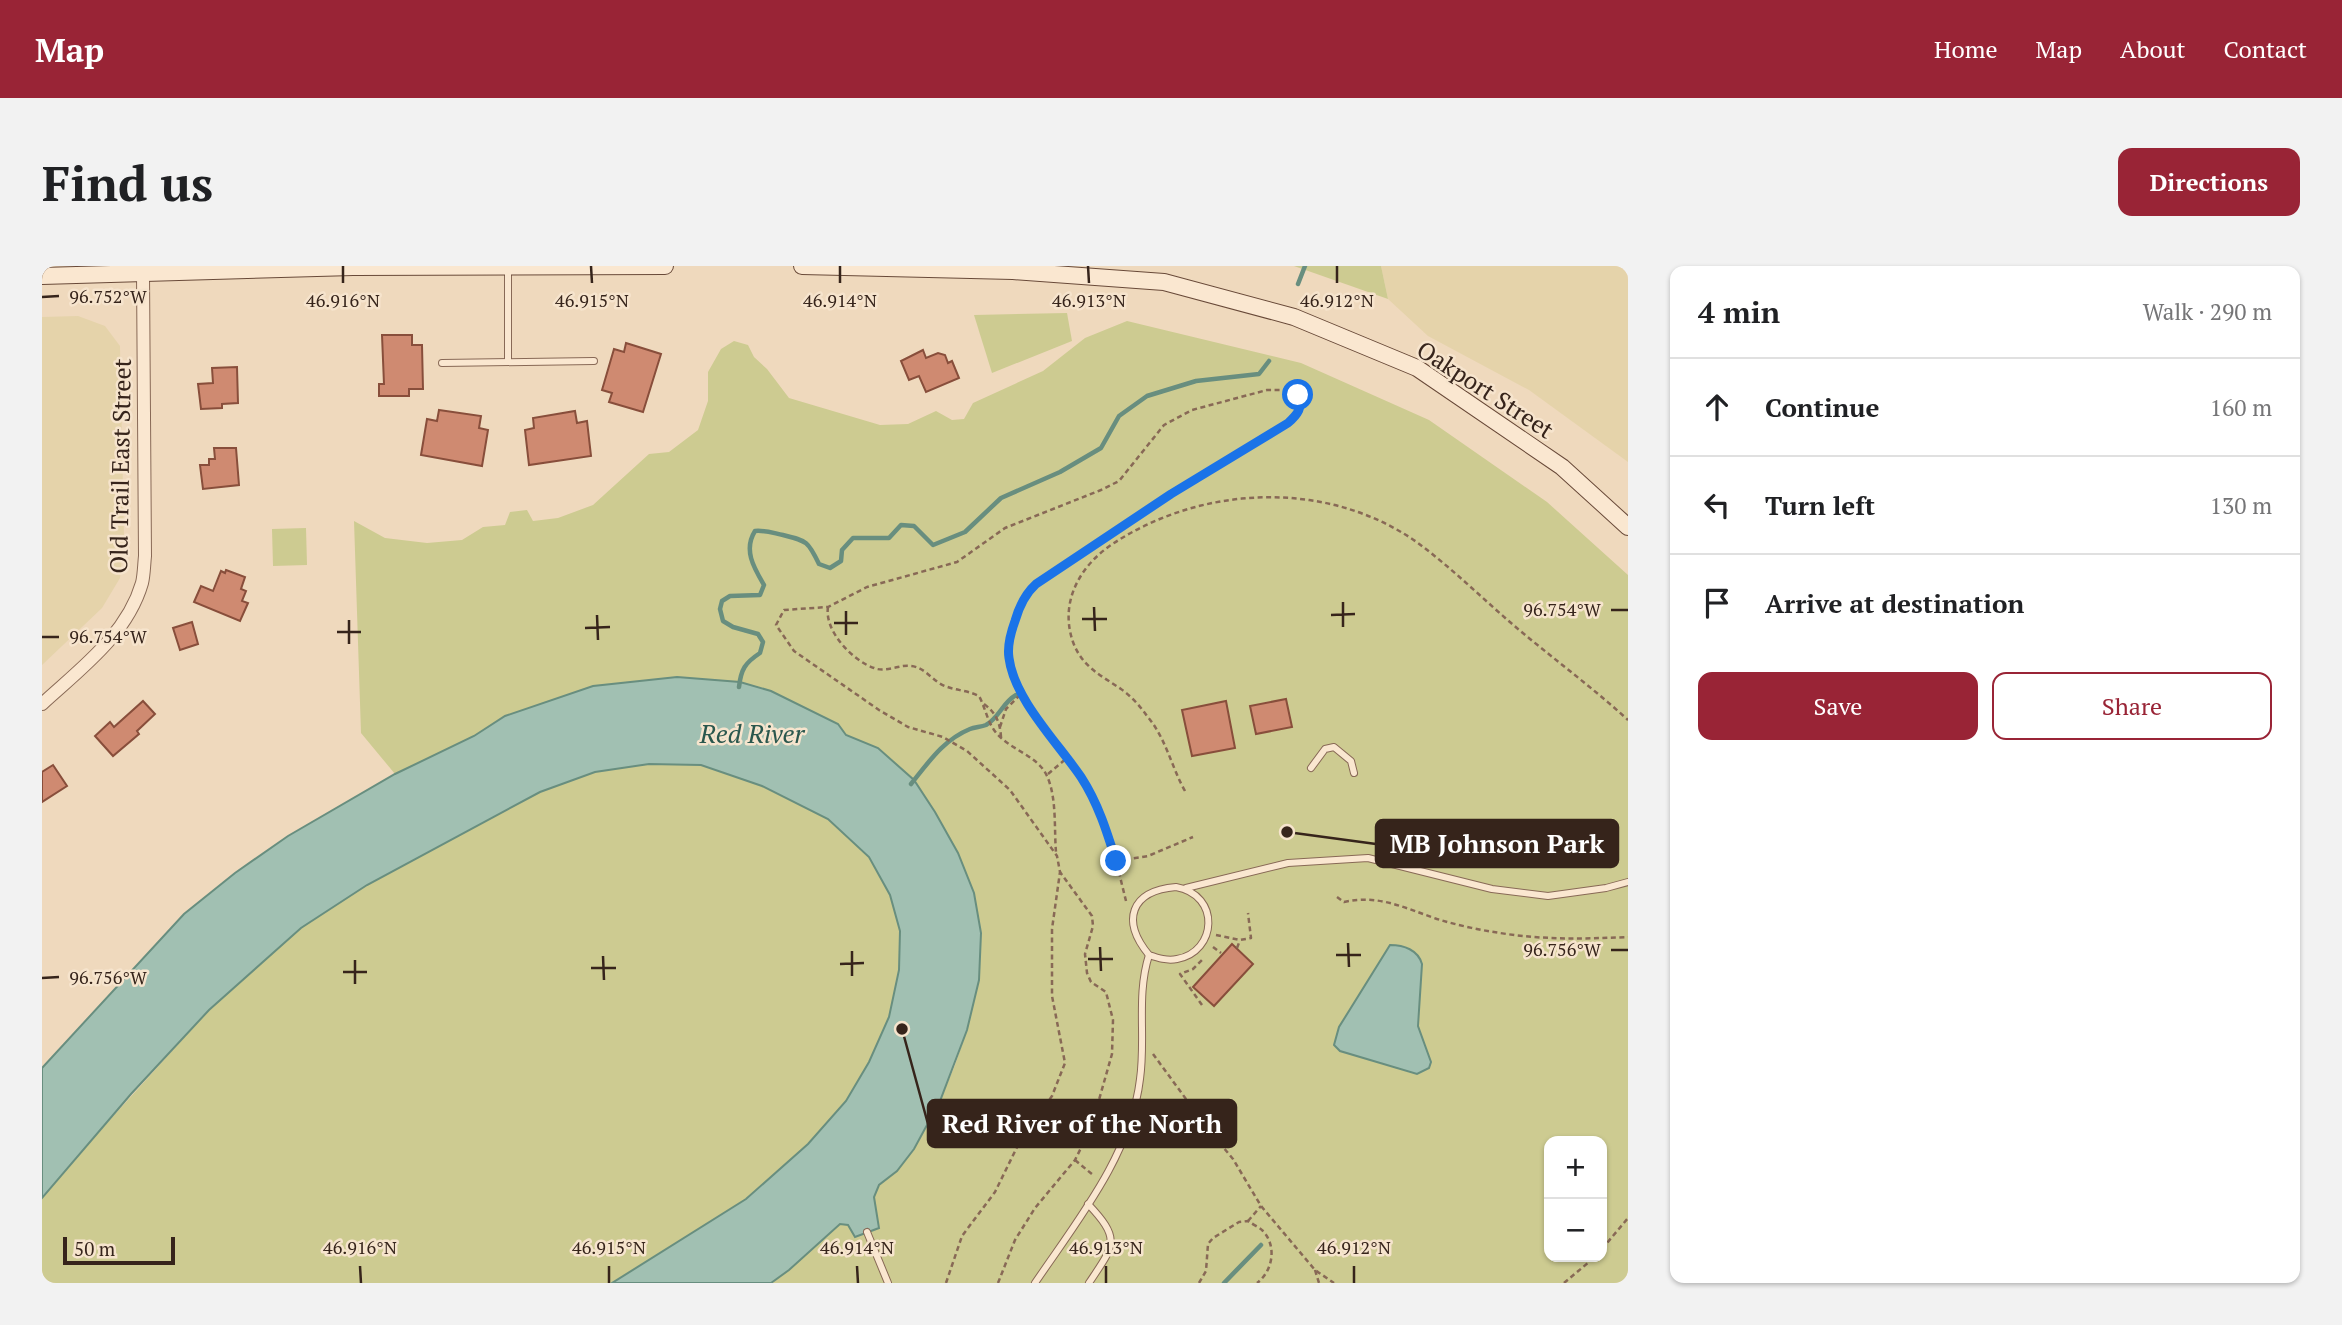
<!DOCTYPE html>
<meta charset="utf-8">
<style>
body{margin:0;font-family:"PT Serif",serif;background:#f2f2f2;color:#202124}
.controls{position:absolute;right:21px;bottom:21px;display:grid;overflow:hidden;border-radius:14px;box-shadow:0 2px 5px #0004}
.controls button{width:63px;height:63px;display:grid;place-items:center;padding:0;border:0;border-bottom:2px solid #e0e0e0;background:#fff;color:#202124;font:35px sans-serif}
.scale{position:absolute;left:21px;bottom:18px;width:112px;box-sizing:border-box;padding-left:7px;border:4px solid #36241b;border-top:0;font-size:19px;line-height:24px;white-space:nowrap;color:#36241b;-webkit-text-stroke:5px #f6e4cd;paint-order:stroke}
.stop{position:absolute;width:21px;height:21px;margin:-16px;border:5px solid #1a73e8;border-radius:50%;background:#fff}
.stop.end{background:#1a73e8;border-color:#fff;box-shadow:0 2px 7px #0008}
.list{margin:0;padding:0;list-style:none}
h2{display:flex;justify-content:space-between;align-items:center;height:91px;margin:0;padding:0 28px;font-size:30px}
h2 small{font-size:23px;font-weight:400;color:#757577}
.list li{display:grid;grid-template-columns:46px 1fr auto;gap:21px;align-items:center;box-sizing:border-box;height:98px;padding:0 28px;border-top:2px solid #e0e0e0}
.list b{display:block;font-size:26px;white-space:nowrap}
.list em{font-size:23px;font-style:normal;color:#757577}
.actions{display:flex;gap:14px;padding:21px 28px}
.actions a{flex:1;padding:16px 0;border:2px solid #992436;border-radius:14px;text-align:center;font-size:24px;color:#992436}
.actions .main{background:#992436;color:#fff}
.icon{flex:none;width:38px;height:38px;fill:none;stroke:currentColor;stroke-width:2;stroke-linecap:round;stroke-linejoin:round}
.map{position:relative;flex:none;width:1586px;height:1017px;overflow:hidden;border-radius:14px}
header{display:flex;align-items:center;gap:42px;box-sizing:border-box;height:98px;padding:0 35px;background:#992436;color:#fff}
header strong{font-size:33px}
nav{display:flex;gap:38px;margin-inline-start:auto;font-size:24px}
.intro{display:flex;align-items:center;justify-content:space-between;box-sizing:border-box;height:168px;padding:0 42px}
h1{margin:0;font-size:49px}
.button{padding:18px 32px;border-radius:14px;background:#992436;color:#fff;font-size:24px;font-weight:700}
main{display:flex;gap:42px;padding:0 42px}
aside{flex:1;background:#fff;border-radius:14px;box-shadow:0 2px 5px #0004}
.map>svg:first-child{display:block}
.farmland{fill:#e5d3aa}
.green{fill:#cdcb91;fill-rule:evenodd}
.water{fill:#a1c0b2;stroke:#688e7f;stroke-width:2}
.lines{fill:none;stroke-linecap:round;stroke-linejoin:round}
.stream{stroke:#688e7f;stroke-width:4.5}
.building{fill:#cf8a71;stroke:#884e3b;stroke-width:2}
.lane-casing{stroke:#886956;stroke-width:8}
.street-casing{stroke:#886956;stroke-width:14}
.secondary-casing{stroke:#694a39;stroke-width:18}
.path{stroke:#886956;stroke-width:2.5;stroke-dasharray:5 3.5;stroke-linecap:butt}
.lane{stroke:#fae7d0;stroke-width:6}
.street{stroke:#fae7d0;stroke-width:12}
.secondary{stroke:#fae7d0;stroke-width:16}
.route{stroke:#1a73e8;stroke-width:9}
.ticks{fill:none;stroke:#36241b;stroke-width:2.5}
.labels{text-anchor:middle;stroke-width:5;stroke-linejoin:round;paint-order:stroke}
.street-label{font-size:24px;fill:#36241b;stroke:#f6e4cd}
.water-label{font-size:26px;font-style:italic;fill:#2a574d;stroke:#f6e4cd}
.ticks-label{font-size:18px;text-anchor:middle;fill:#36241b;stroke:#f6e4cd;stroke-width:5;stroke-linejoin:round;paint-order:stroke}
.leader{fill:none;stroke:#36241b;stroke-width:2.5}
.callout-dot{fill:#36241b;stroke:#f6e4cd;stroke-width:2.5}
.callout{fill:#36241b;stroke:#36241b;stroke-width:2.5}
.callout-label{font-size:26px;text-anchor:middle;font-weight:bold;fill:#fff}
</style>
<header>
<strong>Map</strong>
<nav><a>Home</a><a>Map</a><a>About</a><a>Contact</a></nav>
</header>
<div class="intro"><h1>Find us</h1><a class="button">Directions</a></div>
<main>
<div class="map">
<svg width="1586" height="1017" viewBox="0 0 1586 1017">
<rect width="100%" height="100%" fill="#efd9bd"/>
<g class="farmland">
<polygon points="1339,0 1586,0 1586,196 1487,124 1386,70 1346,33"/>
<polygon points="36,50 63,60 78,80 82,272 78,312 60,342 0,399 0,51"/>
</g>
<g class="green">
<polygon points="1252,0 1339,0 1346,33"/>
<polygon points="1025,47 1030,75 950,107 932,49"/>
<path d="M1085,55L1259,97L1387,154L1505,236L1586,309V1017H729L747,1004L798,958L806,959L813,971L837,962L832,931L837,919L855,905L872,883L898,835L913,799L925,764L937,714L939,667L932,627L916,587L872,514L836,482L803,469L796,458L578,418L551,420L463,450L432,470L353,508L319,467L312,255L343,272L385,277L420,274L441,261L463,259L468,246L485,244L491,255L516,252L551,239L607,188L627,186L656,164L666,135V106L679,83L692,75L706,79L712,91L725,103L747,132L838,159L866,158L894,145L910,154L922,153L931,137L1001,105L1043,72ZM1507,875H1560V991H1507Z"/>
<polygon points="264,262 265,299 231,300 230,263"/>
<polygon points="607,498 659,499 720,520 786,553 827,591 848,629 858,665 857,704 847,751 827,796 804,835 766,878 704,933 570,1017 0,1017 0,932 11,917 167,744 259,662 325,619 498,526 553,506"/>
</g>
<g class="water">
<polygon points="635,411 698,416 729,425 796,458 804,469 836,482 872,514 893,546 916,587 932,627 939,667 937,714 925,764 898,835 872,883 855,905 837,919 832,931 837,962 813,971 806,959 798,958 747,1004 729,1017 570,1017 704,933 766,878 804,835 827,796 847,751 857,704 858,665 848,629 827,591 786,553 720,520 659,499 607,498 553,506 498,526 325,619 259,662 167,744 89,828 0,932 0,802 142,648 193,607 246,570 353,508 432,470 463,450 551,420"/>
<path d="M1348,679C1362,679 1376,684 1380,698L1376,760L1389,796L1387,802L1375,808L1298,785L1292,779L1297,761Z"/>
</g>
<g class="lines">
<g class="stream">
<polyline points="1256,18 1263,0"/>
<path d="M697,421C699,403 703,397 718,387L721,376L716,368L691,361L681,355L678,343L680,335L688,330L718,329L722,319C712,302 701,284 713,265C723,264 731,267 741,269C765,275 766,275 777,298L788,302L799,295L800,284L811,272H847L859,259L872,260L891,279L923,266L959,232L1018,206L1059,182L1077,150L1105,130L1154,115L1217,108L1227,95"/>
<path d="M869,518C886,497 901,474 928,463C933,461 939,461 944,459C958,451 960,437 974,429"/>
<polyline points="1182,1017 1219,979"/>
</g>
</g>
<g class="building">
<polygon points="340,69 370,69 370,79 380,79 381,123 367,123 367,130 337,130 337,118 342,118"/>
<polygon points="584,77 619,88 601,146 567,136 570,127 560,124 572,83 582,86"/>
<polygon points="881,84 884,92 896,87 903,89 906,97 910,95 917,112 884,126 877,110 867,114 859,95"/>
<polygon points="195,101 196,137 180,138 180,142 159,143 156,118 171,117 170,102"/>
<polygon points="397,144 439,150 437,162 446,164 440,200 379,189 385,153 395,155"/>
<polygon points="533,145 535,157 545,155 549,190 487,199 483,164 492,162 491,152"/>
<polygon points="172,182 194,182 197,219 161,223 158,199 167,199 167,193 173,193"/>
<polygon points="184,304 203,311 199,323 204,325 200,335 206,337 198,355 152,336 159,320 171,325 179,305 183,307"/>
<polygon points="150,356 156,378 138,384 131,362"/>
<polygon points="1244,433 1250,461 1214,468 1208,440"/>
<polygon points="101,435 113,448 95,465 97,468 71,490 53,470 68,456 72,461"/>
<polygon points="1184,435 1193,482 1150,490 1140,444"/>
<polygon points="11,499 25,520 0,536 0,506"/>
<polygon points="1190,678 1211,698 1172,740 1151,721"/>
</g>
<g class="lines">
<g class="lane-casing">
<g id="lane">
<polyline points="466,3 466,96"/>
<polyline points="400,97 552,95"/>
<polyline points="1269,502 1283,483 1292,481 1309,495 1312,507"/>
<path d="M1134,621C1179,629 1175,686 1135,693C1125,695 1116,692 1107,689C1079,655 1088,625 1134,621Z"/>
<polyline points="1144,622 1246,597 1326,592 1450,623 1506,630 1564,622 1586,616"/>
<path d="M1046,938C1080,974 1072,979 1047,1017"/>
<polyline points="825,966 846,1017"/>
<path d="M993,1017C1035,955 1089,889 1098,813C1104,771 1094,730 1107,689"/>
</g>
</g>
<g class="street-casing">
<path id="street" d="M0,438C38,403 85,369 100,317C102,309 102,299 103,290L101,8"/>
</g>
<g class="secondary-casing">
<g id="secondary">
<polyline points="760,0 971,5 1122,16 1252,51 1375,102 1520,201 1586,261"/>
<polyline points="0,10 311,1 623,0"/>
</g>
</g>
<g class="path">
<path d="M786,341C782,365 811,395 832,402C844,407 858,398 869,400C881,401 888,411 897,417C910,425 923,423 937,430C943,441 945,454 952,464C966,484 995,488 1005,510C1015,532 1012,563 1014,586"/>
<path d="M942,438C954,447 958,456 959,471"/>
<polyline points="958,461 964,443 980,427"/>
<polyline points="1006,508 1025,492"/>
<path d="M1143,525C1129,500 1124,472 1105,450C1098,440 1089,430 1079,423C1060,410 1040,401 1031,376C1017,336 1038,299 1072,277C1161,219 1286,213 1376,277C1411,303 1443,335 1476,363C1513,394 1551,422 1586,454"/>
<polyline points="1075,595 1106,590 1151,571"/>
<path d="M1295,631L1302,636C1336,628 1363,642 1395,653C1415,659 1437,664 1458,667C1502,674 1542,673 1586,671"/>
<polyline points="1174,669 1198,674 1209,672 1206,647"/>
<polyline points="1171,681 1179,687"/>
<polyline points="1195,682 1198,674"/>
<polyline points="1160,739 1138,708 1151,703 1161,693"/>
<polyline points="1111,788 1166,863 1191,893 1219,940 1273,1004 1292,1017"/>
<polyline points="1033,894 1051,909"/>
<polyline points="1206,955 1219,940"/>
<polyline points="1560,983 1586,952"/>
<polyline points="1273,1004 1277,1017"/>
<path d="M904,1017L920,970L953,926L978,875L1010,830L1023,797L1010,730V663L1018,606L1015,590L968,524L925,485L901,471L866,461L837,444L752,385L734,359L742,344L786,341L825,321L915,296L963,262L1059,224L1077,215L1122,159L1150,144L1225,124H1246L1256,129C1262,141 1255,149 1246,157L1129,228L994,318C981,331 973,347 970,365C968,374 966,383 967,392C971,435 1028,489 1049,528C1067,561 1075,599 1084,635"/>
<polyline points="956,1017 973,974 993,942 1033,894 1049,862 1070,788 1071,754 1064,726 1049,716 1045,707 1043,688 1051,660 1050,650 1018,606"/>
<path d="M1157,1017L1164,1005L1166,978L1171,972L1197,956L1206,955C1210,958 1217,961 1221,965C1235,980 1231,1005 1215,1017"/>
<polyline points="1522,1017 1553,991"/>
</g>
<use href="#lane" class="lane"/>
<use href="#street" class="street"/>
<use href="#secondary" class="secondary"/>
</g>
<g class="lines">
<path class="route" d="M1074,595C1065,566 1056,537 1039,511C1016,477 972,433 967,392C965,380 969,366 973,355C977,341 983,328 994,318L1129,228L1246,157C1255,149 1262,141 1256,129"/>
</g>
<path class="ticks" d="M301,0V17M549,0L550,17M798,0V17M1046,0L1047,17M1295,0V17M0,31L17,30M1301,336V361M1052,341L1053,365M1569,344H1586M804,345V369M555,349L556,374M1289,349L1313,348M1040,353H1065M307,354V378M792,357H816M543,362L568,361M295,366H319M0,371H17M1306,677L1307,701M1058,681L1059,705M1569,684H1586M810,685V710M1294,689H1319M561,690L562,714M1046,693H1071M313,694V718M798,698L822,697M549,702H574M301,706H325M0,712L17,711M318,1000L319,1017M567,1000V1017M815,1000L816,1017M1064,1000V1017M1312,1000V1017"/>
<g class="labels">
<g class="street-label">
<text transform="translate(1443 124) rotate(33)" y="8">Oakport Street</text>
<text transform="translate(79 200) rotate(-89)" y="8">Old Trail East Street</text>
</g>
<g class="water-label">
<text x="710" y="477">Red River</text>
</g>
</g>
<g class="ticks-label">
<text x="66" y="37">96.752°W</text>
<text x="301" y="41">46.916°N</text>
<text x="550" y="41">46.915°N</text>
<text x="798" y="41">46.914°N</text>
<text x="1047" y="41">46.913°N</text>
<text x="1295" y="41">46.912°N</text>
<text x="1520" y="350">96.754°W</text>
<text x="66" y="377">96.754°W</text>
<text x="1520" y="690">96.756°W</text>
<text x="66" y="718">96.756°W</text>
<text x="318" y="988">46.916°N</text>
<text x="567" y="988">46.915°N</text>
<text x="815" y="988">46.914°N</text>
<text x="1064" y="988">46.913°N</text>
<text x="1312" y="988">46.912°N</text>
</g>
<path class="leader" d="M1245 566L1334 578M860 763L886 858"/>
<g class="callout-dot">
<circle cx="1245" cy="566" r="7"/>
<circle cx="860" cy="763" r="7"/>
</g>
<g class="callout">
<rect x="1334" y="554" width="242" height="47" rx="7"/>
<rect x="886" y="834" width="308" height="47" rx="7"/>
</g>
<g class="callout-label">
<text x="1455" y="587">MB Johnson Park</text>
<text x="1040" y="867">Red River of the North</text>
</g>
</svg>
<div class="controls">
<button>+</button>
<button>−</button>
</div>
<div class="scale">50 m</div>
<div class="stop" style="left:1256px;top:129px"></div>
<div class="stop end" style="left:1074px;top:595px"></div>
</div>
<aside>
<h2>4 min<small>Walk · 290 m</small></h2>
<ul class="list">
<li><svg class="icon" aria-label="ahead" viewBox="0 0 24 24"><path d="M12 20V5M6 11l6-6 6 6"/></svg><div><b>Continue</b></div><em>160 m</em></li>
<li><svg class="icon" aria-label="left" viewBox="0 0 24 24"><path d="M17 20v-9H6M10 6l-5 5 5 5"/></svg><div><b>Turn left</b></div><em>130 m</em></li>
<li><svg class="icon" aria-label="arrive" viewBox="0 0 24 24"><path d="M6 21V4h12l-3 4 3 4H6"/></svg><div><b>Arrive at destination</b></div></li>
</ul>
<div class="actions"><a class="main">Save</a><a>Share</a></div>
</aside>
</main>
